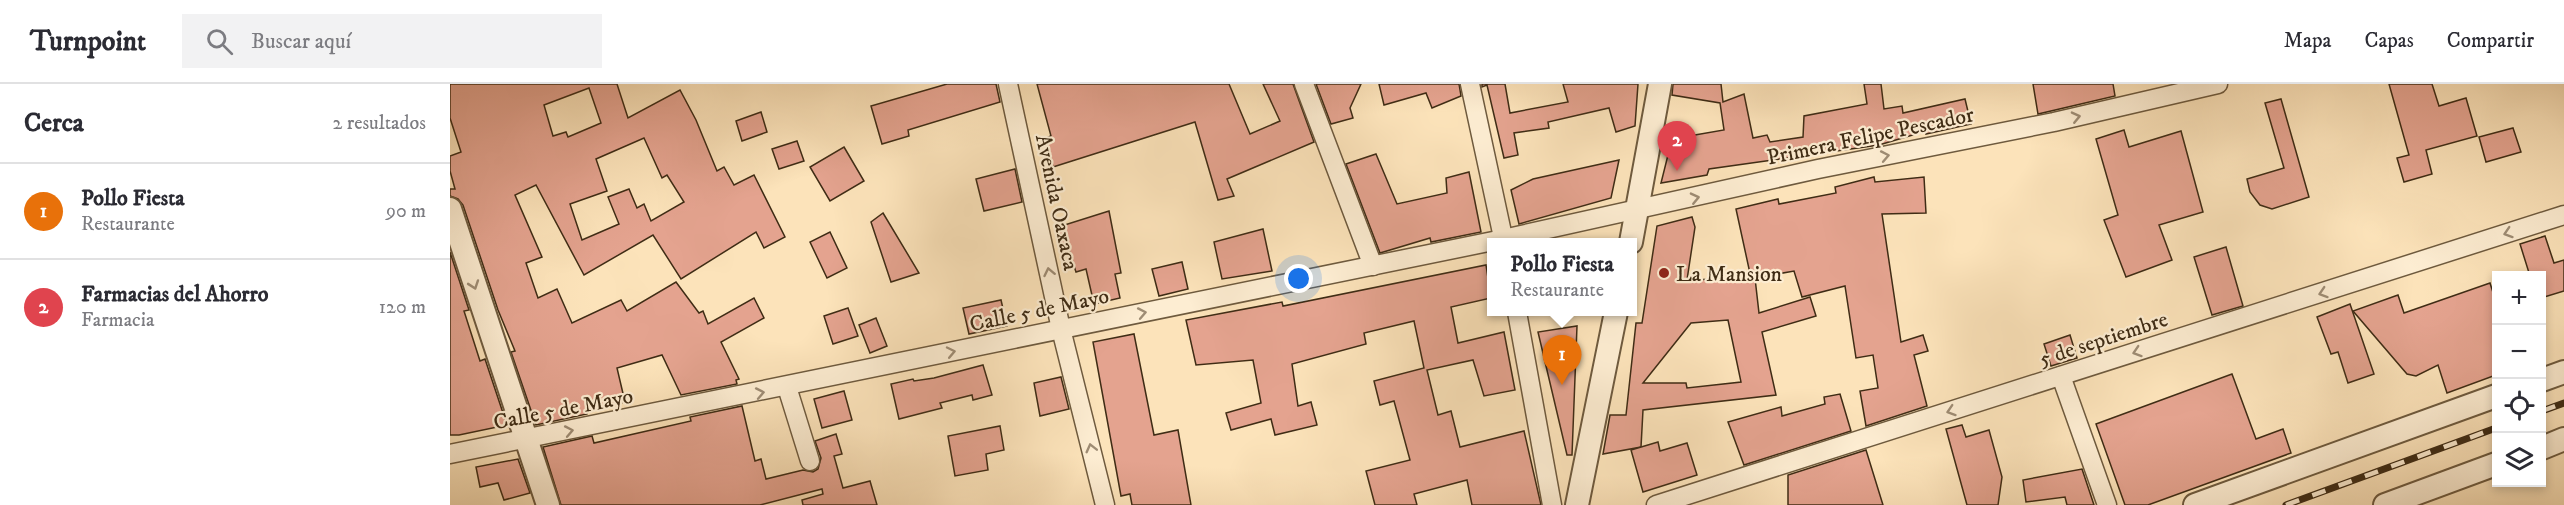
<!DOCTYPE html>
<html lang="es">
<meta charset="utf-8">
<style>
body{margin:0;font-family:"IM FELL DW Pica",serif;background:#f2f2f3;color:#2b2b33}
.controls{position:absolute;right:18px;bottom:18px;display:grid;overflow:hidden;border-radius:0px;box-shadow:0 3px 9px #0003}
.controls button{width:54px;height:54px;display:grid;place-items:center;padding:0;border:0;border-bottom:2px solid #e1e1e2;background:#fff;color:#2b2b33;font:30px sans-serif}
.you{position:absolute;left:849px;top:195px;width:21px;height:21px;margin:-15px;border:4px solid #fff;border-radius:50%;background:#1a73e8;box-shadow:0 0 0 9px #1a73e833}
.badge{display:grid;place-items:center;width:39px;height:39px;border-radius:50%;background:#1a73e8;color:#fff;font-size:20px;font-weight:700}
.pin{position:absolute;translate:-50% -50px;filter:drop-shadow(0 2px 3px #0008)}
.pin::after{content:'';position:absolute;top:32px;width:21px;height:18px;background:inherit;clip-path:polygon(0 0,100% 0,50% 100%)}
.popup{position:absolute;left:1037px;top:154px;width:150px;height:78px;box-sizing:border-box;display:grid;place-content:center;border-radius:0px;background:#fff;filter:drop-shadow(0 2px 4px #0005);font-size:20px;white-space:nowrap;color:#7c7c81}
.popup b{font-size:22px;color:#2b2b33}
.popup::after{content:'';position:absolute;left:50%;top:100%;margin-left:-12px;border:12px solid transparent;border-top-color:#fff}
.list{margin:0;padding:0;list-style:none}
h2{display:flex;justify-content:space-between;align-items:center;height:78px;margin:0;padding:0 24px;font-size:26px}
h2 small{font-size:20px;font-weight:400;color:#7c7c81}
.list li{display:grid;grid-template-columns:39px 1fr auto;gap:18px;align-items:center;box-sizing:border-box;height:96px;padding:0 24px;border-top:2px solid #e1e1e2}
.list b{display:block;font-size:22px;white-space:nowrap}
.list p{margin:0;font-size:20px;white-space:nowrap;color:#7c7c81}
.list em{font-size:20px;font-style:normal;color:#7c7c81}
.icon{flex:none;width:33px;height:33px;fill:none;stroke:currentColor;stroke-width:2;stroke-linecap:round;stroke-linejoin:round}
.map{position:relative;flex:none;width:2114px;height:421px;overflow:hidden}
header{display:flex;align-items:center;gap:36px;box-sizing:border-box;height:84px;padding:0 30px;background:#fff;border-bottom:2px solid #e1e1e2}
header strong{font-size:28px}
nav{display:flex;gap:33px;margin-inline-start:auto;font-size:21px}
.search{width:420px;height:54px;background:#f2f2f3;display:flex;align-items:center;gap:15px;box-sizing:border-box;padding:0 21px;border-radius:0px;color:#7c7c81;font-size:22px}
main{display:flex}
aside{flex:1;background:#fff}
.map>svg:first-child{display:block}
.building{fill:#e4a38f;stroke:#3f2c15;stroke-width:1.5;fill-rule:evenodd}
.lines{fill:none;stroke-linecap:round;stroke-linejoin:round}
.minor-casing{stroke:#6e5a3e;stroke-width:21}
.tertiary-casing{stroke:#6e5a3e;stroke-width:26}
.minor{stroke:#fdedd2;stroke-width:18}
.tertiary{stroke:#fdedd2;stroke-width:22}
.rail-casing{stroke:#3f2c15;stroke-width:7}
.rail{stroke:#fdedd2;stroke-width:4.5;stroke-dasharray:14;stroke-linecap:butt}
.oneway{stroke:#9e8c74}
.poi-dot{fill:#8f2418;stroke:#fdedd2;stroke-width:2}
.labels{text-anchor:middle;stroke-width:4.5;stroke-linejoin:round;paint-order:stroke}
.street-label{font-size:22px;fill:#3f2c15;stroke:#fdedd2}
.poi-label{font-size:22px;fill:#3f2c15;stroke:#fdedd2;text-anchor:start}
</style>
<header>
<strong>Turnpoint</strong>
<div class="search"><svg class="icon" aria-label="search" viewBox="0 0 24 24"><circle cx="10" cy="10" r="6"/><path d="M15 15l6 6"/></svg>Buscar aquí</div>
<nav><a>Mapa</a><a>Capas</a><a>Compartir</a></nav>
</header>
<main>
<aside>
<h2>Cerca<small>2 resultados</small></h2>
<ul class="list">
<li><span class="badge" style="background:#e8710a">1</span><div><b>Pollo Fiesta</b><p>Restaurante</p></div><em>90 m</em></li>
<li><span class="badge" style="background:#e0444e">2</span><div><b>Farmacias del Ahorro</b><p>Farmacia</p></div><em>120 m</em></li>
</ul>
</aside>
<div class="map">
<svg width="2114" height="421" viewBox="0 0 2114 421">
<rect width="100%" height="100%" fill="#fce3ba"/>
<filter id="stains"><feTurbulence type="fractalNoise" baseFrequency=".00333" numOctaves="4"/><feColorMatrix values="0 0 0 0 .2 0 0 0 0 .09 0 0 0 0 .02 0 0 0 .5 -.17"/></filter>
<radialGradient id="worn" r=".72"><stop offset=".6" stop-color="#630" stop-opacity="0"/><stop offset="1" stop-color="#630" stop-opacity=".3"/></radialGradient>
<g class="building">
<path d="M0,0H167L178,34L230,6L246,36L267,87L274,83L284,101L304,91L335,153L314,164L306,148L231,195L203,151L134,191L86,101L65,111L92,173L76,179L88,214L107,205L122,239L171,216L177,227L226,198L249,229L253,227L258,240L304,214L314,234L271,258L289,295L286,296L287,300L231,311L212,271L167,284L175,318L137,327V330L86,341L61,268L65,267L48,226L13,121L8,115L0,112V105H5L0,87V72L11,68L0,34ZM139,4L151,39L118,53L116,48L103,52L94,21ZM194,54L212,94L217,91L234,118L201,137L194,120L187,124L179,105L158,113L169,140L132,156L120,120L157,107L146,75Z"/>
<polygon points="497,0 546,0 550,18 458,46 459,52 432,60 421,22"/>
<polygon points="587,0 779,0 800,50 830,37 813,0 843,0 864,58 777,95 784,112 768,116 745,38 603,83 595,54 601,52"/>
<polygon points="866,0 911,0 900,24 903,34 881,40"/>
<polygon points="929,0 1009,0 1011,12 982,24 976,9 934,21"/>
<polygon points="1032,0 1055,0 1060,29 1118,18 1113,0 1188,0 1185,42 1166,48 1159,24 1098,38 1099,44 1064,49 1068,71 1054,74 1037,1 1032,3"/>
<polygon points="1223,0 1271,0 1273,18 1294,10 1303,54 1317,51 1320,58 1353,53 1354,32 1417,20 1414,0 1431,0 1434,25 1452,22 1453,29 1515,15 1521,40 1476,50 1476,47 1429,61 1259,85 1257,91 1211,99 1222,55 1274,46 1270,19 1222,11"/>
<polygon points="1583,0 1663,0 1665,12 1588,30"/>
<polygon points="1939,0 1982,0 1989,22 2016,14 2027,52 1976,66 1982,90 1954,98 1947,74 1959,71"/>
<polygon points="1831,15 1859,113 1822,125 1810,121 1800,108 1797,95 1834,84 1815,19"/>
<polygon points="311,28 317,48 292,57 286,37"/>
<polygon points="2063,44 2071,68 2036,78 2029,53"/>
<polygon points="1674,46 1679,63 1731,47 1753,128 1709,141 1722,176 1676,193 1654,136 1668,131 1646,55"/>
<polygon points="347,57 354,77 329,85 322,65"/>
<polygon points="394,63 414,97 380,117 360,83"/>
<polygon points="926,70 947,120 997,109 996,94 1019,88 1031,148 981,158 980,154 930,169 896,80"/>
<polygon points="1169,76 1161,114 1069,140 1061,106 1083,95"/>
<polygon points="565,85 572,118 534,127 526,95"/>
<path d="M1424,93L1425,98L1474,93L1476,129L1432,130L1451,258L1473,251L1478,267L1464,271L1477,322L1416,342L1410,307L1428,304L1423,271L1406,274L1395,202L1352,213L1344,187L1305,194L1309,229L1360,213L1366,232L1312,248L1326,311L1193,326L1191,363L1153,370L1160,331H1176L1186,239H1192L1207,142L1242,133L1245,143L1237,196L1301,194L1286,125L1328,115L1329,120L1386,109L1385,103ZM1278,236L1291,298L1237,304L1236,299H1193L1241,239Z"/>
<polygon points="659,127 671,189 665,190 670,214 644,220 636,185 626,188 618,163 611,165 605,144"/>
<polygon points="433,129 469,189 441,198 421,138"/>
<polygon points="813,145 822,187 772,195 764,158"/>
<polygon points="380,148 397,184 377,194 360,158"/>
<polygon points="2095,152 2104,179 2114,176 2114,207 2091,214 2091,192 2080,192 2070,160"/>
<polygon points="1776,163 1793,222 1762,231 1744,173"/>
<polygon points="0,168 19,226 14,227 30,277 35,275 57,341 9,351 0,351"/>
<polygon points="732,178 738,205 709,212 702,185"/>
<polygon points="1036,181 1041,214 1001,223 1008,259 1054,248 1065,306 1034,312 1023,276 977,286 988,331 1001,327 1010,363 1074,347 1091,421 1022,421 1017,396 964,410 967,421 925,421 916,387 960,376 944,317 930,321 924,297 974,284 964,237 914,249 916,260 842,280 848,322 861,318 867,341 825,351 821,335 781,346 776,329 811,319 803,276 746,281 736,236 832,218 833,222"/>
<polygon points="2040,199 2046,218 2046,291 1997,309 1988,281 1966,292 1957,290 1903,227 1948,211 1954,229"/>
<polygon points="551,216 557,242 519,250 513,224"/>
<polygon points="1900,220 1924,290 1898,299 1888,268 1881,270 1867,233"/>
<polygon points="398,224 408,252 383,260 374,232"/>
<polygon points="426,234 437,262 420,269 409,241"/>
<polygon points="1127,242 1122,371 1117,371 1088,248"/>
<polygon points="684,250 704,351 728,346 741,421 682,421 680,410 671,412 643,258"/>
<polygon points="1620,251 1627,274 1601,282 1594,260"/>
<polygon points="533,281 542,311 523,316 522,311 490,319 492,324 449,335 441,300 463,295 464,297 484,294"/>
<polygon points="1782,290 1806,355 1833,345 1841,369 1698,421 1675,421 1646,340"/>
<polygon points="611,293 619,325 590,332 584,299"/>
<polygon points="394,307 402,336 372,344 364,315"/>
<polygon points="1390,310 1401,347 1294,381 1278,338 1331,323 1332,332 1375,320 1374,313"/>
<polygon points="292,322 305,377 311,375 316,395 353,386 363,388 368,385 371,374 365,357 386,350 392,370 384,372 393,404 420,397 427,421 353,421 352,416 373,410 372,405 310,421 111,421 93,363 142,352 144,359 241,337 240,333"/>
<polygon points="1512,341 1516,353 1539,346 1552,393 1548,421 1517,421 1496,345"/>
<polygon points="550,342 554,366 536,370 538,386 505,392 498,352"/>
<polygon points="1208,358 1210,367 1237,359 1247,391 1193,408 1181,366"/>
<polygon points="1416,366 1433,421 1338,421 1338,391"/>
<polygon points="68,375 80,409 54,416 48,399 30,403 26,383"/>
<polygon points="1632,385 1644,421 1617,421 1615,413 1576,418 1573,396"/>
</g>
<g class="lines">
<g class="minor-casing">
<g id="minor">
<polyline points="558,0 611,245 655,421"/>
<polyline points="854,0 923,182"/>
<polyline points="1020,0 1054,158"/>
<polyline points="1067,228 1102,421"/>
<polyline points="1611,292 1657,421"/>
<polyline points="337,303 360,377"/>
<polyline points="0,370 1053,155 1368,85 1604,38 1768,0"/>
<polyline points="1206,421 2114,131"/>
</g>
</g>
<g class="tertiary-casing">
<g id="tertiary">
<polyline points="0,125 98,421"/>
<polyline points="1181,158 1210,0"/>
<polyline points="2092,296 2114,288"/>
<polyline points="2092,364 2114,355"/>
<polyline points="1127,421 1166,228"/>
<polyline points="1745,421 2046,312"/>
<polyline points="1935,421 2046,380"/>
</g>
</g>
<use href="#minor" class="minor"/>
<use href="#tertiary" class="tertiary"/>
<g class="rail-casing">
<g id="rail">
<polyline points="2092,327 2114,319"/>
<polyline points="1836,421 2046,344"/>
</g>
</g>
<use href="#rail" class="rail"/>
</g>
<defs><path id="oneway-chevron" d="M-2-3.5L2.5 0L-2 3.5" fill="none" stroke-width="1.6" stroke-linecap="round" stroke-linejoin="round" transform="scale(1.5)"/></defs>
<g class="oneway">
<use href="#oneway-chevron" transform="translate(1626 33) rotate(-13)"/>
<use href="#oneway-chevron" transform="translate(1435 72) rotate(-11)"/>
<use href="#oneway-chevron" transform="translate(1245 114) rotate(-13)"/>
<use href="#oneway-chevron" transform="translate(2058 149) rotate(162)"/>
<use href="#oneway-chevron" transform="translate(599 188) rotate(-102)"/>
<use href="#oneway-chevron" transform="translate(24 201) rotate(71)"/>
<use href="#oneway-chevron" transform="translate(1873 209) rotate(162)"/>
<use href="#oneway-chevron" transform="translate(692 229) rotate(-11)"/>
<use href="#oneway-chevron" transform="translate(501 268) rotate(-12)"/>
<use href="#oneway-chevron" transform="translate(1687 268) rotate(162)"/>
<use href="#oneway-chevron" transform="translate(310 309) rotate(-11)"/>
<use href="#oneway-chevron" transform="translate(1501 327) rotate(162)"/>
<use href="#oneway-chevron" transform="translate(119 347) rotate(-11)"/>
<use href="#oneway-chevron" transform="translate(641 364) rotate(-104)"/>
</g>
<circle class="poi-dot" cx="1214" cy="189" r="6"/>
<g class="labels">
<g class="street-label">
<text transform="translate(1420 51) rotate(-12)" y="8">Primera Felipe Pescador</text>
<text transform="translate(608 118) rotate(78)" y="8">Avenida Oaxaca</text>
<text transform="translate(589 225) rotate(-12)" y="8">Calle 5 de Mayo</text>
<text transform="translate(1653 254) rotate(-18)" y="8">5 de septiembre</text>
<text transform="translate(113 324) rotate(-11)" y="8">Calle 5 de Mayo</text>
</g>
<g class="poi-label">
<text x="1226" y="197">La Mansion</text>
</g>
</g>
<rect width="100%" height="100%" filter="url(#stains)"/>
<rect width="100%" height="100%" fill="url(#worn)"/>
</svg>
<div class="controls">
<button>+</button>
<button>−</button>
<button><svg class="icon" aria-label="locate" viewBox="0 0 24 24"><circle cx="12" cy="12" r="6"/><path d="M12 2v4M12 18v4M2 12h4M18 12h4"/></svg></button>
<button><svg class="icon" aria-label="layers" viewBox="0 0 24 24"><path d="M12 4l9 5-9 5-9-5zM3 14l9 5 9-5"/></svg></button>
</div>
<div class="you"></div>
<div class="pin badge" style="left:1112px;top:301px;background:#e8710a">1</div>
<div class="popup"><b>Pollo Fiesta</b>Restaurante</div>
<div class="pin badge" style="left:1227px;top:87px;background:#e0444e">2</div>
</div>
</main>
